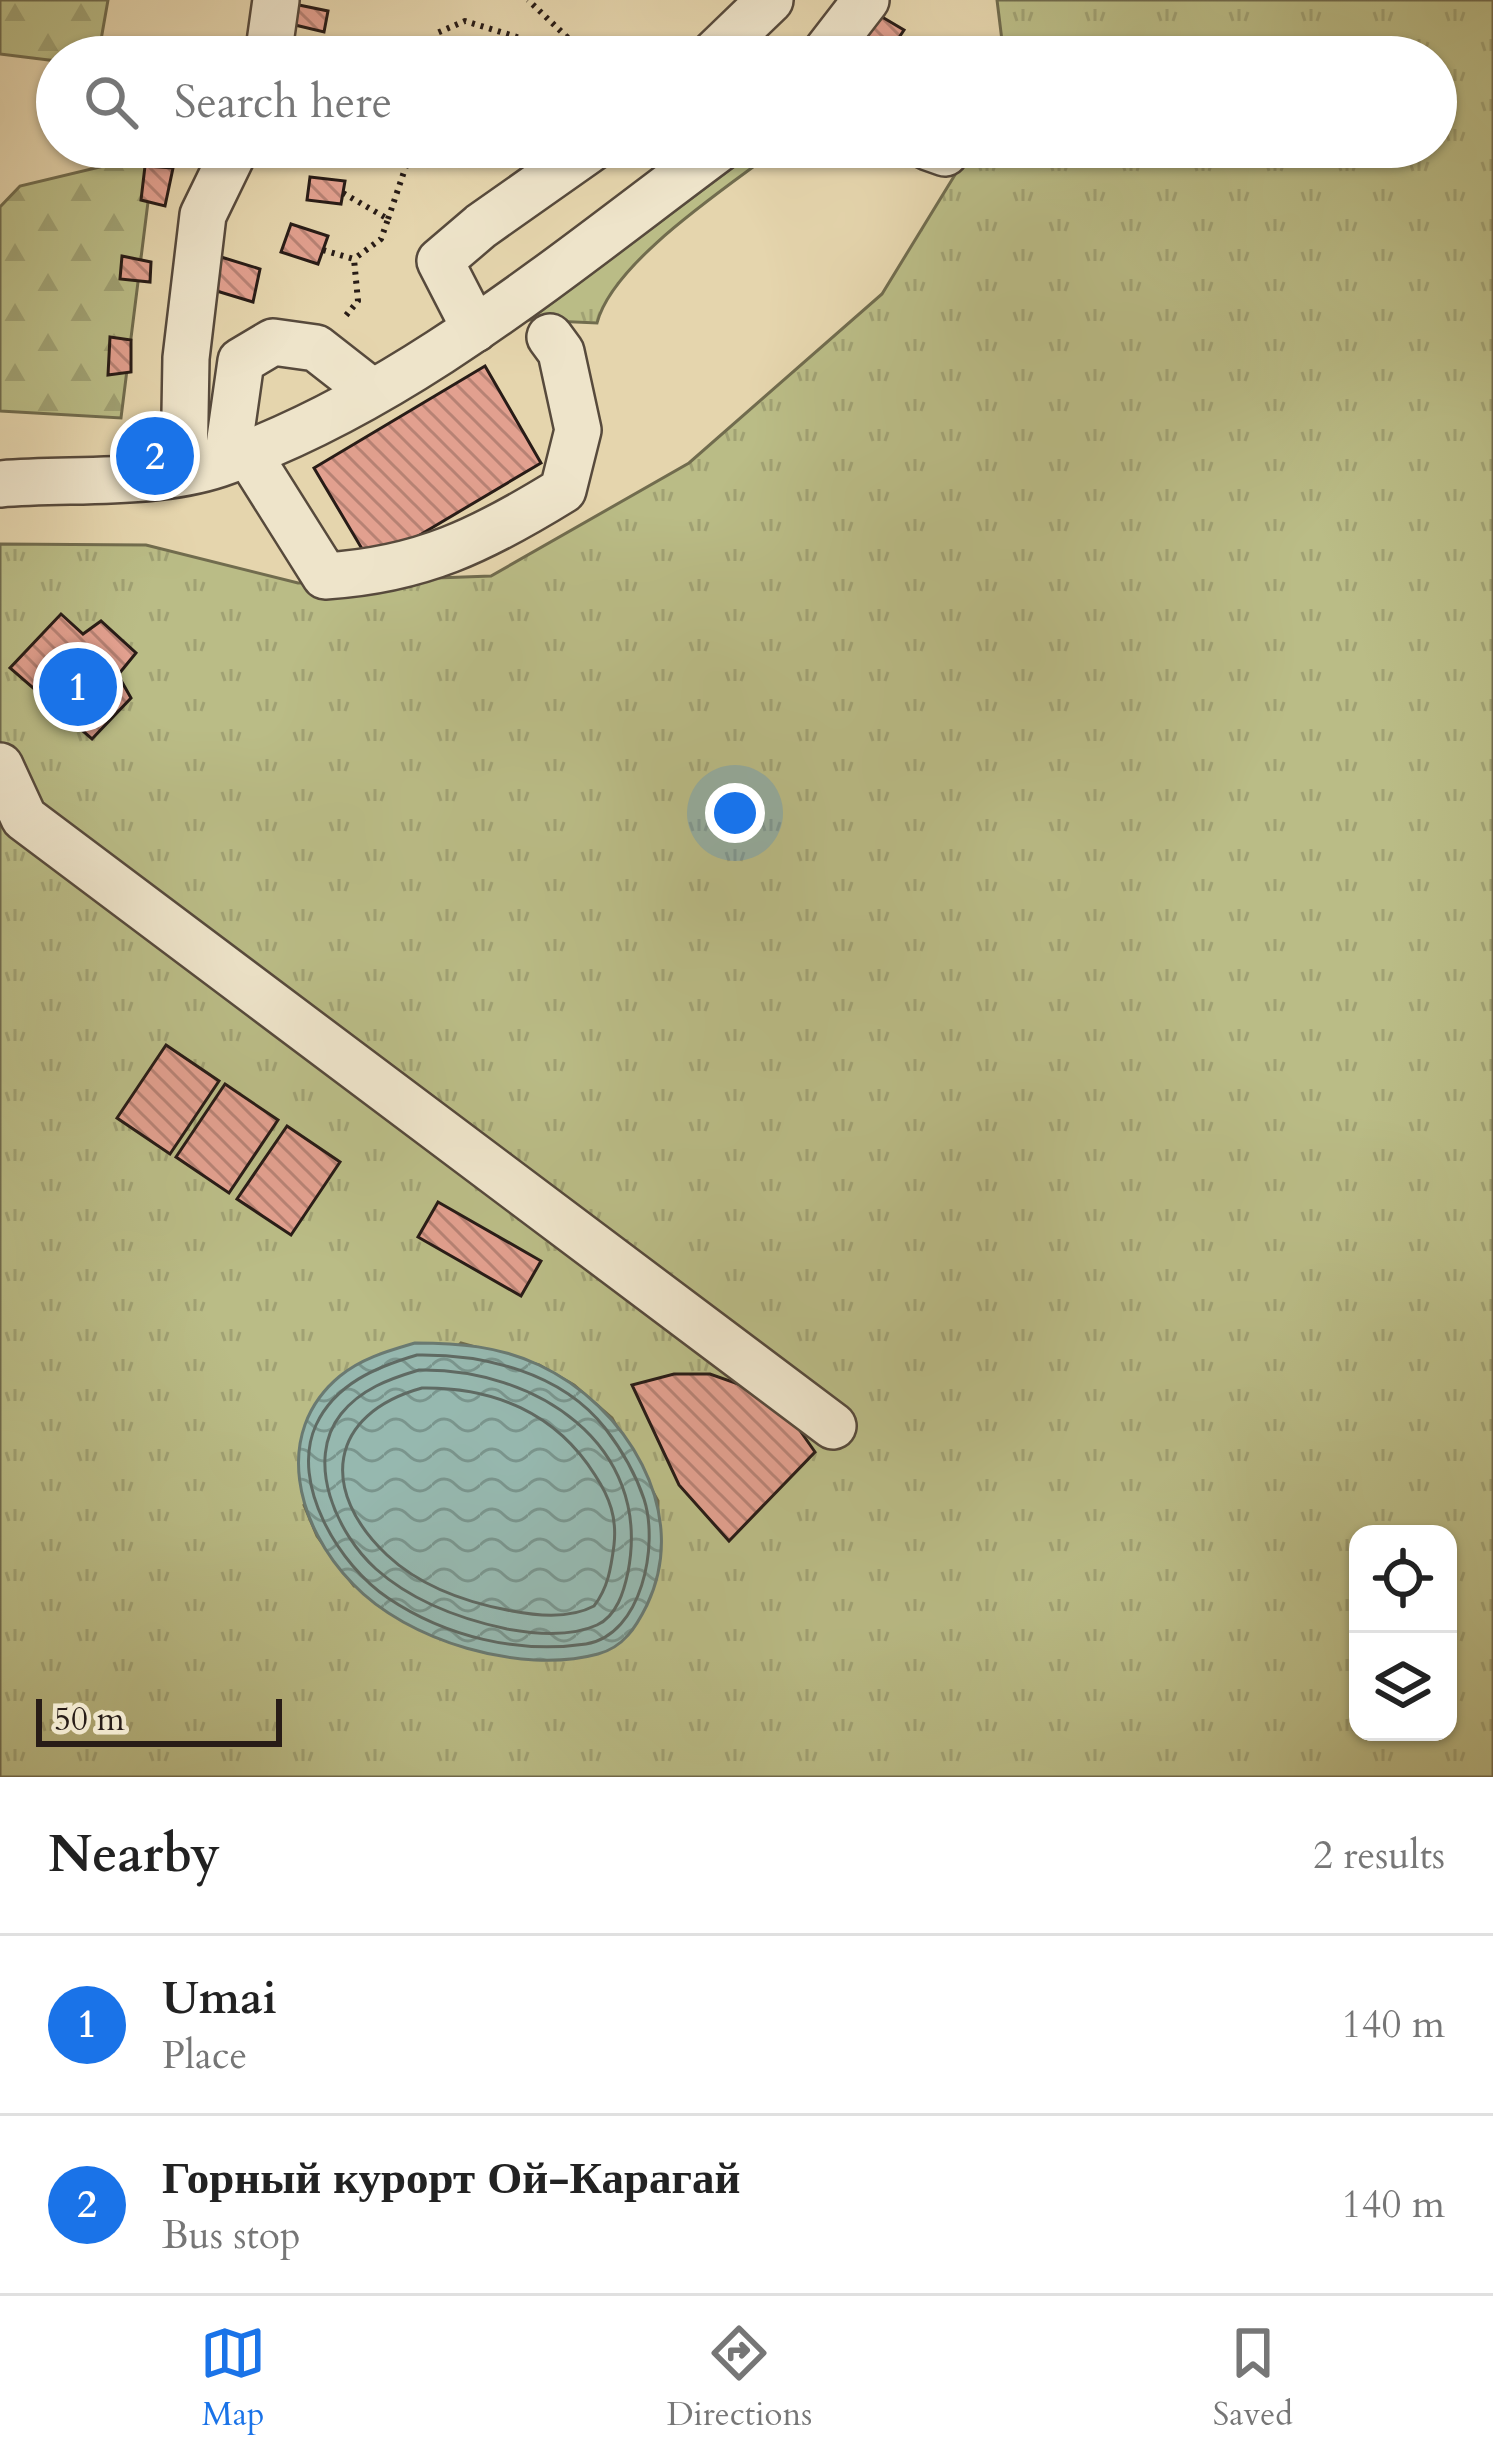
<!DOCTYPE html>
<meta charset="utf-8">
<style>
body{margin:0;font-family:Cardo,serif;background:#f2f2f2;color:#222}
.controls{position:absolute;right:36px;bottom:36px;display:grid;overflow:hidden;border-radius:24px;box-shadow:0 3px 9px #0004}
.controls button{width:108px;height:108px;display:grid;place-items:center;padding:0;border:0;border-bottom:3px solid #e0e0e0;background:#fff;color:#222;font:60px sans-serif}
.scale{position:absolute;left:36px;bottom:30px;width:246px;box-sizing:border-box;padding-left:12px;border:6px solid #281c17;border-top:0;font-size:33px;line-height:42px;white-space:nowrap;color:#281c17;-webkit-text-stroke:9px #eee4ca;paint-order:stroke}
.you{position:absolute;left:735px;top:813px;width:42px;height:42px;margin:-30px;border:9px solid #fff;border-radius:50%;background:#1a73e8;box-shadow:0 0 0 18px #1a73e833}
.badge{display:grid;place-items:center;width:78px;height:78px;border-radius:50%;background:#1a73e8;color:#fff;font-size:39px;font-weight:700}
.pin{position:absolute;translate:-50% -50%;border:6px solid #fff;box-shadow:0 3px 12px #0006}
.list{margin:0;padding:0;list-style:none}
h2{display:flex;justify-content:space-between;align-items:center;height:156px;margin:0;padding:0 48px;font-size:51px}
h2 small{font-size:39px;font-weight:400;color:#767676}
.list li{display:grid;grid-template-columns:78px 1fr auto;gap:36px;align-items:center;box-sizing:border-box;height:180px;padding:0 48px;border-top:3px solid #e0e0e0}
.list b{display:block;font-size:45px;white-space:nowrap}
.list p{margin:0;font-size:39px;white-space:nowrap;color:#767676}
.list em{font-size:39px;font-style:normal;color:#767676}
.icon{flex:none;width:66px;height:66px;fill:none;stroke:currentColor;stroke-width:2;stroke-linecap:round;stroke-linejoin:round}
.map{position:relative;flex:none;width:1493px;height:1777px;overflow:hidden}
.search{position:absolute;background:#fff;box-shadow:0 3px 9px #0004;left:36px;right:36px;top:36px;height:132px;display:flex;align-items:center;gap:30px;box-sizing:border-box;padding:0 42px;border-radius:66px;color:#767676;font-size:45px}
.sheet{height:516px;background:#fff}
nav{display:flex;justify-content:space-around;align-items:center;box-sizing:border-box;height:168px;border-top:3px solid #e0e0e0;background:#fff;font-size:33px;color:#767676}
nav a{display:grid;justify-items:center;gap:6px}
nav .on{color:#1a73e8}
.map>svg:first-child{display:block}
.grass{fill:url(#grass-tufts);stroke:#716c4e;stroke-width:3;fill-rule:evenodd}
.forest{fill:url(#forest-firs);stroke:#716c4e;stroke-width:3}
.water{fill:url(#water-waves);stroke:#6a7a72;stroke-width:3}
.lines{fill:none;stroke-linecap:round;stroke-linejoin:round}
.shore{stroke:#5f6a63;stroke-width:3}
.building{fill:url(#building-back-hatch);stroke:#281c17;stroke-width:3}
.minor-casing{stroke:#574a3c;stroke-width:50}
.path{stroke:#281c17;stroke-width:6;stroke-dasharray:3 6;stroke-linecap:butt}
.minor{stroke:#eee4ca;stroke-width:45}
</style>
<div class="map">
<svg width="1493" height="1777" viewBox="0 0 1493 1777">
<defs>
<pattern id="grass-tufts" width="24" height="20" patternUnits="userSpaceOnUse" patternTransform="scale(3)"><rect width="24" height="20" fill="#babc86"/><path d="M3 7l-1-3M5 7V3M7 7l1-3M15 17l-1-3M17 17v-4M19 17l1-3" fill="none" stroke="#a0a173"/></pattern>
<pattern id="forest-firs" width="22" height="20" patternUnits="userSpaceOnUse" patternTransform="scale(3)"><rect width="22" height="20" fill="#babc86"/><path d="M5 1l3.5 6h-7zM16 11l3.5 6h-7z" fill="#a0a173"/></pattern>
<pattern id="water-waves" width="16" height="10" patternUnits="userSpaceOnUse" patternTransform="scale(3)"><rect width="16" height="10" fill="#96b8af"/><path d="M0 5q4-4 8 0t8 0" fill="none" stroke="#7a958d"/></pattern>
<pattern id="building-back-hatch" width="6" height="6" patternUnits="userSpaceOnUse" patternTransform="scale(3)"><rect width="6" height="6" fill="#e2a08f"/><path d="M-1 5l2 2M0 0l6 6M5-1l2 2" fill="none" stroke="#b78274"/></pattern>
</defs>
<rect width="100%" height="100%" fill="#e5d5ad"/>
<filter id="stains"><feTurbulence type="fractalNoise" baseFrequency=".00167" numOctaves="4"/><feColorMatrix values="0 0 0 0 .2 0 0 0 0 .09 0 0 0 0 .02 0 0 0 .5 -.17"/></filter>
<radialGradient id="worn" r=".72"><stop offset=".6" stop-color="#630" stop-opacity="0"/><stop offset="1" stop-color="#630" stop-opacity=".3"/></radialGradient>
<g class="grass">
<path d="M997,0H1493V1777H0V544L146,545L298,583L491,576L689,463L882,294L972,147H1436V57H1004ZM461,1343L539,1365L574,1385L612,1418L658,1501L657,1565L354,1586L317,1536L304,1505ZM1358,1534H1448V1732H1358Z"/>
<path d="M760,147H780C728,187 613,261 597,323L529,320Z"/>
</g>
<g class="forest">
<polygon points="0,0 108,0 98,57 57,57 57,61 0,54"/>
<polygon points="154,154 121,418 0,411 0,207 20,186"/>
</g>
<path class="water" d="M415,1343C458,1343 499,1346 539,1365C625,1405 692,1511 647,1605C636,1627 624,1647 598,1654C521,1675 407,1641 353,1584C297,1527 271,1433 340,1376C362,1358 388,1351 415,1343Z"/>
<g class="lines">
<g class="shore">
<path d="M417,1355C484,1354 561,1372 605,1428C621,1449 636,1475 644,1499C659,1545 642,1635 586,1644C518,1654 446,1637 388,1598C340,1566 289,1484 316,1425C335,1384 376,1367 417,1355Z"/>
<path d="M419,1370C534,1368 653,1443 628,1572C624,1591 617,1616 597,1625C571,1637 535,1634 507,1629C460,1619 413,1602 376,1569C337,1534 304,1461 341,1414C361,1389 389,1379 419,1370Z"/>
<path d="M422,1388C494,1387 556,1413 595,1475C610,1498 617,1518 614,1545C611,1568 608,1588 594,1606C570,1619 538,1616 512,1611C468,1603 421,1587 387,1555C319,1491 328,1414 422,1388Z"/>
</g>
</g>
<g class="building">
<polygon points="294,4 328,11 324,32 291,24"/>
<polygon points="877,14 904,30 886,57 859,43"/>
<polygon points="145,166 173,168 165,206 141,200"/>
<polygon points="310,177 345,181 341,204 307,200"/>
<polygon points="291,224 328,236 318,264 281,252"/>
<polygon points="122,256 151,262 150,282 120,279"/>
<polygon points="221,257 260,269 253,302 210,289"/>
<polygon points="110,337 131,340 131,372 108,375"/>
<polygon points="485,366 541,463 371,564 314,468"/>
<polygon points="61,614 83,634 101,621 136,653 118,675 131,698 92,739 10,668"/>
<polygon points="166,1045 219,1081 170,1154 117,1118"/>
<polygon points="225,1084 278,1120 229,1193 176,1157"/>
<polygon points="287,1126 340,1162 291,1235 237,1199"/>
<polygon points="438,1202 541,1261 521,1296 418,1237"/>
<polygon points="674,1374 710,1374 747,1387 794,1422 815,1452 729,1541 679,1485 632,1385"/>
</g>
<g class="lines">
<g class="minor-casing">
<g id="minor">
<polyline points="268,57 276,0"/>
<polyline points="711,57 770,0"/>
<polyline points="822,57 866,0"/>
<polyline points="928,147 945,153"/>
<polyline points="475,329 440,261 481,226 593,147"/>
<path d="M247,452L325,576C421,570 482,540 563,490L578,430L561,352L550,337"/>
<polyline points="227,460 241,361 273,342 316,348 371,391"/>
<polyline points="184,470 186,358 203,215 236,147"/>
<path d="M0,484C69,478 153,486 219,464C402,401 567,261 721,147"/>
<polyline points="0,766 24,818 833,1426"/>
</g>
</g>
<g class="path">
<polyline points="429,57 437,33 465,21 543,45 567,37 528,0"/>
<polyline points="343,193 388,219 381,239 354,259"/>
<polyline points="388,219 408,160 429,147"/>
<polyline points="323,250 354,259 358,301 343,319"/>
</g>
<use href="#minor" class="minor"/>
</g>
<rect width="100%" height="100%" filter="url(#stains)"/>
<rect width="100%" height="100%" fill="url(#worn)"/>
</svg>
<div class="controls">
<button><svg class="icon" aria-label="locate" viewBox="0 0 24 24"><circle cx="12" cy="12" r="6"/><path d="M12 2v4M12 18v4M2 12h4M18 12h4"/></svg></button>
<button><svg class="icon" aria-label="layers" viewBox="0 0 24 24"><path d="M12 4l9 5-9 5-9-5zM3 14l9 5 9-5"/></svg></button>
</div>
<div class="scale">50 m</div>
<div class="you"></div>
<div class="pin badge" style="left:78px;top:687px">1</div>
<div class="pin badge" style="left:155px;top:456px">2</div>
<div class="search"><svg class="icon" aria-label="search" viewBox="0 0 24 24"><circle cx="10" cy="10" r="6"/><path d="M15 15l6 6"/></svg>Search here</div>
</div>
<section class="sheet">
<h2>Nearby<small>2 results</small></h2>
<ul class="list">
<li><span class="badge">1</span><div><b>Umai</b><p>Place</p></div><em>140 m</em></li>
<li><span class="badge">2</span><div><b>Горный курорт Ой-Карагай</b><p>Bus stop</p></div><em>140 m</em></li>
</ul>
</section>
<nav>
<a class="on"><svg class="icon" aria-label="map" viewBox="0 0 24 24"><path d="M3 6l6-2 6 2 6-2v14l-6 2-6-2-6 2zM9 4v14M15 6v14"/></svg>Map</a>
<a><svg class="icon" aria-label="directions" viewBox="0 0 24 24"><path d="M12 3l9 9-9 9-9-9zM9 14v-3h6M13 9l2 2-2 2"/></svg>Directions</a>
<a><svg class="icon" aria-label="saved" viewBox="0 0 24 24"><path d="M7 4h10v16l-5-4-5 4z"/></svg>Saved</a>
</nav>
